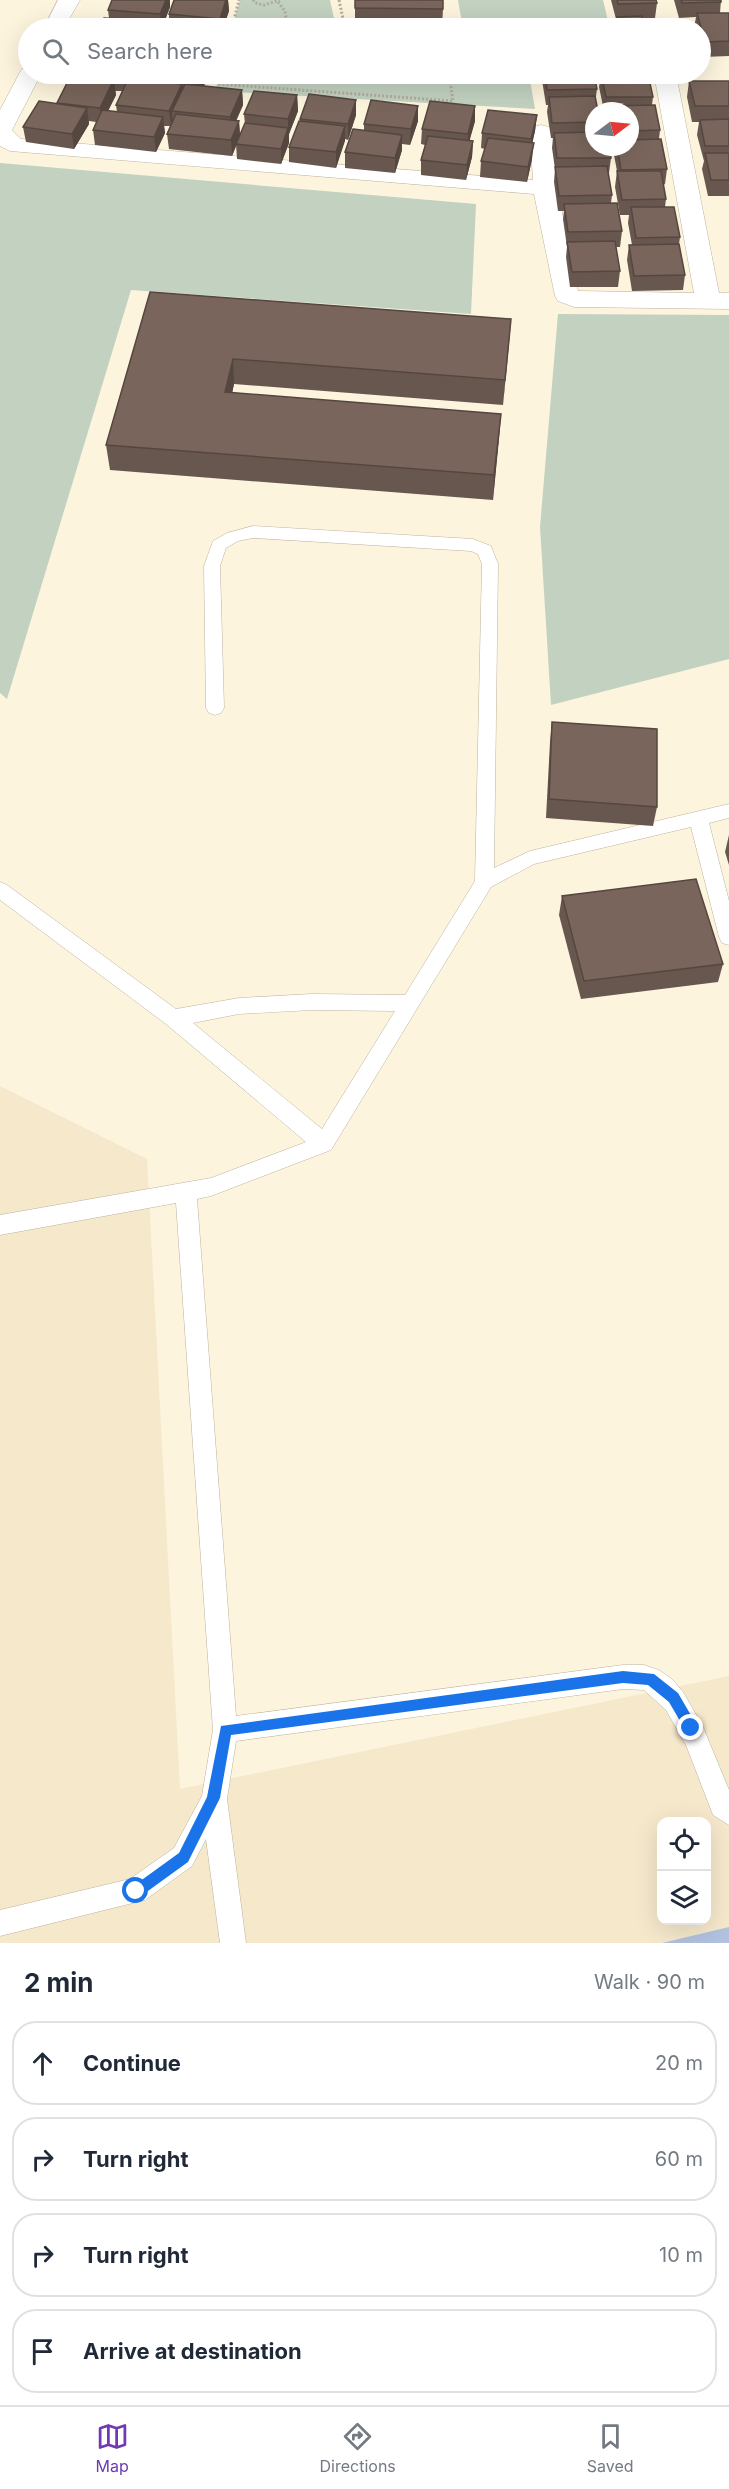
<!DOCTYPE html>
<meta charset="utf-8">
<style>
body{margin:0;font-family:Inter,sans-serif;background:#f6f6f7;color:#1f2937}
.controls{position:absolute;right:18px;bottom:18px;display:grid;overflow:hidden;border-radius:12px;box-shadow:0 6px 24px #0002}
.controls button{width:54px;height:54px;display:grid;place-items:center;padding:0;border:0;border-bottom:2px solid #e0e1e3;background:#fff;color:#1f2937;font:30px sans-serif}
.compass{position:absolute;left:585px;top:102px;width:54px;height:54px;border-radius:50%;background:#fff;box-shadow:0 6px 24px #0002;rotate:74deg}
.stop{position:absolute;width:18px;height:18px;margin:-14px;border:4px solid #1a73e8;border-radius:50%;background:#fff}
.stop.end{background:#1a73e8;border-color:#fff;box-shadow:0 2px 6px #0008}
.list{margin:0;padding:0;list-style:none}
h2{display:flex;justify-content:space-between;align-items:center;height:78px;margin:0;padding:0 24px;font-size:26px}
h2 small{font-size:20px;font-weight:400;color:#747a83}
.list li{display:grid;grid-template-columns:39px 1fr auto;gap:18px;align-items:center;box-sizing:border-box;height:84px;margin:0 12px 12px;padding:0 12px;border:2px solid #e0e1e3;border-radius:24px}
.list b{display:block;font-size:22px;white-space:nowrap}
.list em{font-size:20px;font-style:normal;color:#747a83}
.icon{flex:none;width:33px;height:33px;fill:none;stroke:currentColor;stroke-width:2;stroke-linecap:round;stroke-linejoin:round}
.map{position:relative;flex:none;width:729px;height:1943px;overflow:hidden}
.search{position:absolute;background:#fff;box-shadow:0 6px 24px #0002;left:18px;right:18px;top:18px;height:66px;display:flex;align-items:center;gap:15px;box-sizing:border-box;padding:0 21px;border-radius:33px;color:#747a83;font-size:22px}
.sheet{height:462px;background:#fff}
nav{display:flex;justify-content:space-around;align-items:center;box-sizing:border-box;height:84px;border-top:2px solid #e0e1e3;background:#fff;font-size:16px;color:#747a83}
nav a{display:grid;justify-items:center;gap:3px}
nav .on{color:#6e3bb2}
.map>svg:first-child{display:block}
.built{fill:#f5e8cb;fill-rule:evenodd}
.green{fill:#c2d1c0}
.water{fill:#b1c1de}
.lines{fill:none;stroke-linecap:round;stroke-linejoin:round}
.lane-casing{stroke:#bcb39f;stroke-width:1}
.street-casing{stroke:#bcb39f;stroke-width:1}
.path{stroke:#b3ac9b;stroke-width:3;stroke-dasharray:2 2;stroke-linecap:butt}
.lane{fill:#fff;fill-rule:evenodd}
.street{fill:#fff;fill-rule:evenodd}
.wall{fill:#68574e;fill-rule:evenodd}
.shaded-wall{fill:#554740}
.building{fill:#79655b;stroke:#554740;stroke-width:1.5}
.route{fill:#1a73e8}
</style>
<div class="map">
<svg width="729" height="1943" viewBox="0 0 729 1943">
<rect width="100%" height="100%" fill="#fdf4de"/>
<path class="built" d="M0,1086L147,1159L180,1789L729,1676V1943H0ZM662,1822H706V1920H662Z"/>
<g class="green">
<polygon points="240,0 330,0 336,28 232,28"/>
<polygon points="458,0 603,0 609,25 463,28"/>
<polygon points="220,74 529,74 535,109 215,91"/>
<polygon points="0,163 476,204 471,314 131,290 7,699 0,693"/>
<polygon points="558,314 729,315 729,659 551,705 540,527"/>
</g>
<polygon class="water" points="729,1927 729,1943 662,1943"/>
<g class="lines">
<g class="lane-casing">
<path id="lane" d="M253,526L473,539L491,546L498,564L494,868L530,851L729,804V818L709,823L729,901V945L722,943L719,937L691,827L534,864L491,887L331,1150L211,1196L197,1199L236,1716L623,1665H644L659,1670L672,1679L683,1692L703,1727L729,1790V1825L713,1815L686,1745L666,1710L644,1690L623,1689L236,1741L227,1799L246,1943H220L206,1839L192,1866L145,1900L0,1936V1910L130,1879L174,1848L202,1796L213,1730L176,1203L0,1235V1215L211,1178L306,1142L166,1024L0,900V882L7,885L176,1009L239,998L312,994L405,995L475,881L482,564L478,554L471,551L253,538L238,541L226,548L220,566L224,708L221,713L215,715L209,713L206,708L204,566L213,541L227,533ZM312,1010L395,1011L322,1129L193,1023L239,1014Z"/>
</g>
<g class="street-casing">
<g id="street">
<polygon points="58,0 80,0 64,28 44,28"/>
<polygon points="28,68 28,74 41,74 12,130 21,139 533,180 530,132 533,127 541,125 549,127 552,132 557,188 578,291 694,293 654,74 676,74 719,293 729,293 729,309 574,307 558,301 555,296 534,194 10,151 0,146 0,110 19,74 22,69"/>
</g>
</g>
<g class="path">
<polyline points="253,0 255,3 264,5 280,0"/>
<polyline points="339,0 345,28"/>
<polyline points="278,2 285,11 286,18"/>
<polyline points="232,28 239,0"/>
<polyline points="220,74 217,84 453,101 449,74"/>
<polyline points="309,74 306,76 326,77 327,74"/>
</g>
<use href="#lane" class="lane"/>
<use href="#street" class="street"/>
</g>
<g class="wall">
<polygon points="174,0 228,0 229,11 223,28 163,28 169,23 169,14"/>
<polygon points="355,0 443,9 442,28 355,28"/>
<polygon points="611,0 656,0 657,3 655,18 642,19 644,28 617,28 617,19 616,19"/>
<polygon points="674,0 721,0 720,13 729,13 729,56 703,57 700,49 700,28 694,28 696,17 679,18"/>
<polygon points="170,7 162,28 100,28 109,18 108,10"/>
<path d="M83,74H146L144,79L146,80V78L208,74L204,86L242,90L243,105L236,120L239,121L240,136L232,156L169,149L167,134L170,126H164L165,133L156,152L95,145L93,130L96,122L89,121V124L74,149L26,142L23,127L57,104V103L83,76ZM115,91H122L116,105L117,112L108,111L116,95Z"/>
<polygon points="534,74 648,74 653,97 652,105 660,130 659,139 667,169 665,184 663,185 666,199 665,207 680,237 679,244 685,275 683,290 632,291 627,260 629,245 632,245 628,223 629,215 620,215 615,187 617,171 614,155 615,147 630,147 630,111 602,111 603,106 599,87 600,81 595,81 597,89 594,111 594,147 611,158 609,173 608,173 612,195 611,203 622,231 620,247 615,247 620,271 618,287 570,287 566,257 567,247 563,219 564,211 558,211 554,182 555,169 552,148 553,138 551,138 547,112 548,105 546,105 542,80 543,74"/>
<polygon points="689,81 729,81 729,196 708,196 702,169 704,161 697,135 699,122 692,122 687,97"/>
<polygon points="297,95 298,111 289,134 289,143 281,164 237,159 236,144 245,124 244,114"/>
<polygon points="356,100 356,115 348,140 345,139 336,168 289,162 289,147 300,121 300,119"/>
<polygon points="418,106 418,121 410,145 402,144 402,150 395,173 345,168 345,152 364,130 364,124"/>
<polygon points="475,106 475,121 469,141 473,141 472,157 466,180 421,175 421,160 425,145 421,144 422,129"/>
<polygon points="537,115 535,131 532,143 532,159 527,182 480,177 481,161 485,149 481,148 482,133"/>
<polygon points="150,292 511,319 503,405 234,384 232,393 501,414 493,500 110,470 106,445"/>
<polygon points="552,722 657,807 653,826 546,818 550,742"/>
<polygon points="729,835 729,865 725,852"/>
<polygon points="562,896 723,964 718,982 581,999 559,915"/>
</g>
<g class="shaded-wall">
<polygon points="166,0 170,0 170,7 162,28 160,14"/>
<polygon points="226,0 228,0 229,11 223,28 220,28 220,19"/>
<polygon points="138,74 146,74 139,93 133,78"/>
<polygon points="202,74 208,74 200,98 199,83"/>
<polygon points="114,79 116,95 102,123 100,108"/>
<polygon points="182,84 183,99 172,111 173,121 171,126 169,111"/>
<polygon points="242,90 243,105 231,133 230,117"/>
<polygon points="297,95 298,111 289,134 289,143 281,164 281,149 288,128 288,119"/>
<polygon points="356,100 356,115 348,140 348,124"/>
<polygon points="418,106 418,121 410,145 411,129"/>
<polygon points="475,106 475,121 467,150 468,134"/>
<polygon points="87,108 89,124 74,149 72,134"/>
<polygon points="537,115 535,131 530,154 531,139"/>
<polygon points="163,117 165,133 156,152 154,137"/>
<polygon points="239,121 240,136 232,156 231,140"/>
<polygon points="345,126 345,141 336,168 336,152"/>
<polygon points="402,135 402,150 395,173 395,158"/>
<polygon points="473,141 472,157 466,180 467,165"/>
<polygon points="534,143 532,159 527,182 528,167"/>
<polygon points="511,319 509,344 503,405 505,380"/>
<polygon points="233,359 234,384 227,417 225,392"/>
<polygon points="501,414 499,439 493,500 494,475"/>
</g>
<g class="building">
<polygon points="112,0 166,0 160,14 108,10"/>
<polygon points="174,0 226,0 220,19 169,14"/>
<polygon points="355,0 443,0 443,9 355,8"/>
<polygon points="617,0 656,0 657,3 618,4"/>
<polygon points="681,0 721,0 721,2 682,3"/>
<polygon points="697,13 729,13 729,41 705,42"/>
<polygon points="642,16 644,28 620,28 617,17"/>
<polygon points="104,18 156,22 154,28 100,28"/>
<polygon points="165,23 217,27 216,28 163,28"/>
<polygon points="91,74 138,74 137,77 133,78 182,84 169,111 116,105 129,77"/>
<polygon points="147,74 202,74 199,83 146,78"/>
<polygon points="545,74 594,74 597,89 547,90"/>
<polygon points="601,74 648,74 653,97 606,97"/>
<polygon points="71,75 114,79 100,108 57,103"/>
<polygon points="689,81 729,81 729,106 695,106"/>
<polygon points="185,84 242,90 230,117 172,111"/>
<polygon points="254,91 297,95 288,119 244,114"/>
<polygon points="309,94 356,100 348,124 300,119"/>
<polygon points="595,96 598,111 594,111 594,122 552,123 549,97"/>
<polygon points="371,100 418,106 411,129 364,124"/>
<polygon points="39,101 87,108 72,134 23,127"/>
<polygon points="430,101 475,106 468,134 422,129"/>
<polygon points="655,105 660,130 630,131 630,111 604,111 603,106"/>
<polygon points="102,110 163,117 154,137 93,130"/>
<polygon points="488,110 537,115 531,139 482,133"/>
<polygon points="176,114 239,121 231,140 167,134"/>
<polygon points="729,119 729,146 705,146 700,120"/>
<polygon points="299,121 345,126 336,152 289,147"/>
<polygon points="245,123 288,128 281,149 236,144"/>
<polygon points="353,129 402,135 395,158 345,152"/>
<polygon points="594,132 594,147 609,147 611,158 557,158 554,133"/>
<polygon points="428,136 473,141 467,165 421,160"/>
<polygon points="488,138 534,143 528,167 481,161"/>
<polygon points="661,139 667,169 621,170 617,147 630,147 630,140"/>
<polygon points="705,153 729,153 729,180 711,180"/>
<polygon points="607,166 612,195 559,196 555,167"/>
<polygon points="617,171 661,171 666,199 622,200"/>
<polygon points="617,203 622,231 568,232 564,204"/>
<polygon points="631,207 674,207 680,237 636,238"/>
<polygon points="615,241 620,271 572,272 567,242"/>
<polygon points="679,244 685,275 634,276 629,245"/>
<polygon points="150,292 511,319 505,380 233,359 225,392 501,414 494,475 106,445"/>
<polygon points="552,722 657,729 657,807 549,799"/>
<polygon points="696,879 723,964 584,981 562,896"/>
</g>
<polygon class="route" points="623,1671 654,1674 678,1693 696,1724 698,1728 696,1733 691,1734 687,1733 669,1702 648,1685 623,1683 231,1735 220,1798 188,1862 141,1896 136,1898 132,1896 130,1891 132,1887 179,1853 207,1797 221,1726"/>
</svg>
<div class="controls">
<button><svg class="icon" aria-label="locate" viewBox="0 0 24 24"><circle cx="12" cy="12" r="6"/><path d="M12 2v4M12 18v4M2 12h4M18 12h4"/></svg></button>
<button><svg class="icon" aria-label="layers" viewBox="0 0 24 24"><path d="M12 4l9 5-9 5-9-5zM3 14l9 5 9-5"/></svg></button>
</div>
<svg class="compass" viewBox="-18 -18 36 36"><path d="M0-13l5 13h-10z" fill="#e53935"/><path d="M0 13l5-13h-10z" fill="#747a83"/></svg>
<div class="stop" style="left:136px;top:1891px"></div>
<div class="stop end" style="left:691px;top:1728px"></div>
<div class="search"><svg class="icon" aria-label="search" viewBox="0 0 24 24"><circle cx="10" cy="10" r="6"/><path d="M15 15l6 6"/></svg>Search here</div>
</div>
<section class="sheet">
<h2>2 min<small>Walk · 90 m</small></h2>
<ul class="list">
<li><svg class="icon" aria-label="ahead" viewBox="0 0 24 24"><path d="M12 20V5M6 11l6-6 6 6"/></svg><div><b>Continue</b></div><em>20 m</em></li>
<li><svg class="icon" aria-label="right" viewBox="0 0 24 24"><path d="M7 20v-9h11M14 6l5 5-5 5"/></svg><div><b>Turn right</b></div><em>60 m</em></li>
<li><svg class="icon" aria-label="right" viewBox="0 0 24 24"><path d="M7 20v-9h11M14 6l5 5-5 5"/></svg><div><b>Turn right</b></div><em>10 m</em></li>
<li><svg class="icon" aria-label="arrive" viewBox="0 0 24 24"><path d="M6 21V4h12l-3 4 3 4H6"/></svg><div><b>Arrive at destination</b></div></li>
</ul>
</section>
<nav>
<a class="on"><svg class="icon" aria-label="map" viewBox="0 0 24 24"><path d="M3 6l6-2 6 2 6-2v14l-6 2-6-2-6 2zM9 4v14M15 6v14"/></svg>Map</a>
<a><svg class="icon" aria-label="directions" viewBox="0 0 24 24"><path d="M12 3l9 9-9 9-9-9zM9 14v-3h6M13 9l2 2-2 2"/></svg>Directions</a>
<a><svg class="icon" aria-label="saved" viewBox="0 0 24 24"><path d="M7 4h10v16l-5-4-5 4z"/></svg>Saved</a>
</nav>
